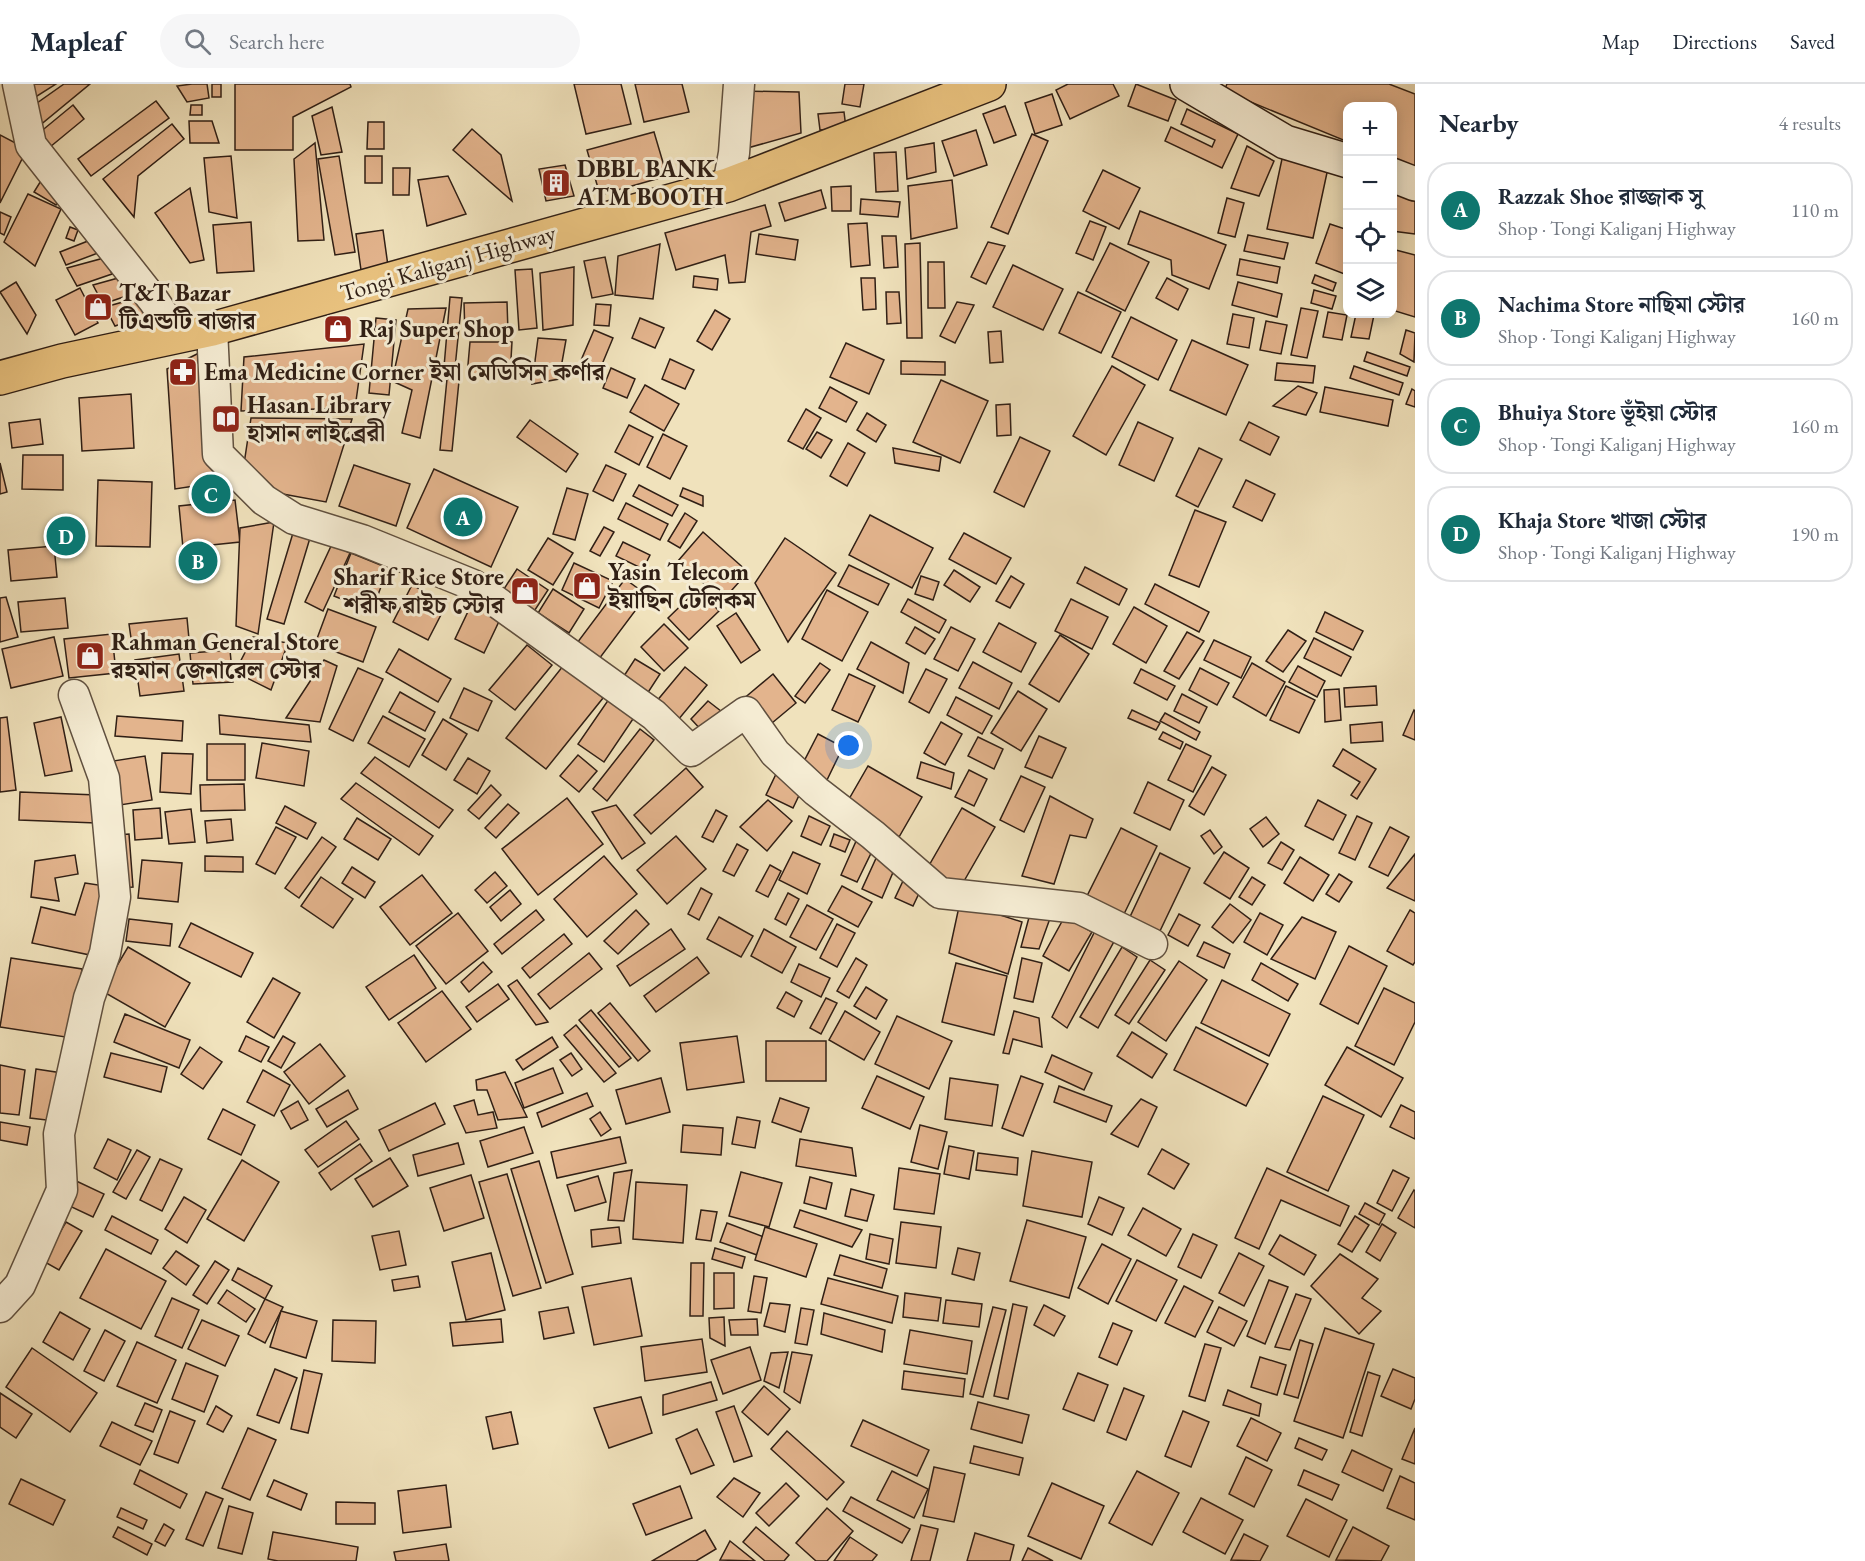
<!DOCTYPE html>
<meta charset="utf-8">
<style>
body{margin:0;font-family:"EB Garamond","Noto Serif Bengali",serif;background:#f6f6f7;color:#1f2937}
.controls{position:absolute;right:18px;top:18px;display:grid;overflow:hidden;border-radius:12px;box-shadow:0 3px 15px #0003}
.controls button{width:54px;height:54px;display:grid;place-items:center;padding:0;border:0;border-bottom:2px solid #e0e1e3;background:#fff;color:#1f2937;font:30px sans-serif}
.you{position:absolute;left:849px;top:662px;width:21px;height:21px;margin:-15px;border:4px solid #fff;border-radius:50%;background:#1a73e8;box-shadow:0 0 0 9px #1a73e833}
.badge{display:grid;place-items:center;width:39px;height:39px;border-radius:50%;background:#0f766e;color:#fff;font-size:20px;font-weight:700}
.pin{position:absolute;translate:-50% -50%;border:3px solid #fff;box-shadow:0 2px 6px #0006}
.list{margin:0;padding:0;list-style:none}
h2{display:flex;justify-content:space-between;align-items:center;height:78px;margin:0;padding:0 24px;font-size:26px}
h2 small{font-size:20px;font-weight:400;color:#747a83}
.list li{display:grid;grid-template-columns:39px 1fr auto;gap:18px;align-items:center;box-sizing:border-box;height:96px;margin:0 12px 12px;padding:0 12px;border:2px solid #e0e1e3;border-radius:24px}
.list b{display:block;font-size:22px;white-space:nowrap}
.list p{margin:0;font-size:20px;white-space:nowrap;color:#747a83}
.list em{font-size:20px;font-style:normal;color:#747a83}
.icon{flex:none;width:33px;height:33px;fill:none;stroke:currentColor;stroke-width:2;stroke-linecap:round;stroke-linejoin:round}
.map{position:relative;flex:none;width:1415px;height:1477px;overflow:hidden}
header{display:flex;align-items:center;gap:36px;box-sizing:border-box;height:84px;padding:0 30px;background:#fff;border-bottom:2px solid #e0e1e3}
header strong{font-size:28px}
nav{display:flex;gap:33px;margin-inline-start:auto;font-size:21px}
.search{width:420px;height:54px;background:#f6f6f7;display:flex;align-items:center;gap:15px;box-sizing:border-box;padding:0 21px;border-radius:33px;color:#747a83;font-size:22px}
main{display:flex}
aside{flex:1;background:#fff}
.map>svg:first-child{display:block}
.building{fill:#e3b48d;stroke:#301f15;stroke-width:1.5}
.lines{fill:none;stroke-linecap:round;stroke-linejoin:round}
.street-casing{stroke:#60503f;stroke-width:33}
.secondary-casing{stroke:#301f15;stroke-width:36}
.primary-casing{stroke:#301f15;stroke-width:36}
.street{stroke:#f5ecd3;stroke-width:30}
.secondary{stroke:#f5ecd3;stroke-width:33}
.primary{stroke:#e8c17e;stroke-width:33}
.labels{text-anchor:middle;stroke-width:6;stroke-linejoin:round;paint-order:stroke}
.poi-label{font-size:24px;font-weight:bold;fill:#301f15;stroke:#f5ecd3;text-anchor:start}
.street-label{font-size:24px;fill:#301f15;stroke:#f5ecd3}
</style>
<header>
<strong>Mapleaf</strong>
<div class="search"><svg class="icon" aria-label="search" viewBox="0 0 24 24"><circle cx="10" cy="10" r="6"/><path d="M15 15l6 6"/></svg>Search here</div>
<nav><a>Map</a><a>Directions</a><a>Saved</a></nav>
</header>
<main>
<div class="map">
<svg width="1415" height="1477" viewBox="0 0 1415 1477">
<rect width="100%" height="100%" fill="#f0e2bc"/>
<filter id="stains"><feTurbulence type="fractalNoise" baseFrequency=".00333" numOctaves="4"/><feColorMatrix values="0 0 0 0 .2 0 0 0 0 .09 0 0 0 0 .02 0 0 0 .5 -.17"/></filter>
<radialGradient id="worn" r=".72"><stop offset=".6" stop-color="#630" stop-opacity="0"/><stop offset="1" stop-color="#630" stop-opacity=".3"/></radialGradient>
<g class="building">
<polygon points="22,0 56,0 26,19"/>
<polygon points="64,0 90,0 39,42 30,24"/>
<polygon points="192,0 207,0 209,14 187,18 177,2"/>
<rect x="212" y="0" width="9" height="13"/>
<polygon points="235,0 350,0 351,3 293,33 293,66 235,66"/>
<polygon points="574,0 621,0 631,40 586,50"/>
<polygon points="635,0 682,0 689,28 644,38"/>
<polygon points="845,0 864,0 860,23 842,20"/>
<polygon points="1068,0 1113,0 1119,12 1070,35 1056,6"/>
<polygon points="1136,0 1176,16 1168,37 1128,22"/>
<polygon points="1227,0 1389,0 1415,10 1415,86 1392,77 1392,22 1348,22 1348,58 1224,7"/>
<polygon points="741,7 799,8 801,49 744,65"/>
<polygon points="1052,10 1062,41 1035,50 1025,19"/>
<polygon points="156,17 169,34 91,92 78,75"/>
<polygon points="73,21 84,35 50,63 39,49"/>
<polygon points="191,21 202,21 202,31 190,31"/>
<polygon points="1005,22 1016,51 994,59 983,30"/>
<polygon points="332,23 342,68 321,71 312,32"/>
<polygon points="1187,25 1238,50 1222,84 1165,57 1171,43 1212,63 1215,56 1181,40"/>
<polygon points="844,28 846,44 820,46 818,30"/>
<polygon points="189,37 212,37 219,59 190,59"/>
<polygon points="368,38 384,38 384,65 367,65"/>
<polygon points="172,40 184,55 138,92 134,133 103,95"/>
<polygon points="472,45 501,71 512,117 453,66"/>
<polygon points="976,46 987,81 954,92 942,57"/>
<polygon points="654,48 667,92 600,111 587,66"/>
<polygon points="1032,50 1048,57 1008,150 991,143"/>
<polygon points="0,51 27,65 0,119"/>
<polygon points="315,59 324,156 298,157 294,75"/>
<polygon points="934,59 936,88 907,95 905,64"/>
<polygon points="1247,62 1274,77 1259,112 1231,104"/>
<polygon points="896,68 898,107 876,108 874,69"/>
<polygon points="231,72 237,134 209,128 204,74"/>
<polygon points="339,72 355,168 335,171 318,75"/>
<rect x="365" y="72" width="17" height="27"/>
<polygon points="1282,75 1328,84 1313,154 1267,145"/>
<polygon points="565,81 574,112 546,117 539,85"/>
<polygon points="393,84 410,84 409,111 393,111"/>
<polygon points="1103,86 1140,104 1119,145 1083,127"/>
<polygon points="448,92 466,130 427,142 418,96"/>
<polygon points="42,95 64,108 56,121 34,108"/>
<polygon points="952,96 957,144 911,155 908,102"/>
<polygon points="851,102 851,127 832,127 831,103"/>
<polygon points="190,104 204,176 190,179 155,129"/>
<polygon points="821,106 826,124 785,137 779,119"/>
<polygon points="28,110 61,125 35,182 4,158"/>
<polygon points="1392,110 1415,113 1415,150 1392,147"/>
<polygon points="1227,114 1244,119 1235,153 1218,149"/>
<polygon points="861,115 900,118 898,133 860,130"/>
<polygon points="765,121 771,142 751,148 745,198 729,199 725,171 676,186 665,149"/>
<polygon points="1140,127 1226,161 1209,205 1172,191 1171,176 1128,160"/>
<polygon points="0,128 11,133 4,151 0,149"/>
<polygon points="1090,137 1106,143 1093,176 1076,169"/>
<polygon points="251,138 254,187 217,189 213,141"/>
<polygon points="867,139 870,181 851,183 848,140"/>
<polygon points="1330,140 1348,146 1347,191 1316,179"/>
<polygon points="70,143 78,146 74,157 66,154"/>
<polygon points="383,146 388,182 361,186 356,150"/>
<polygon points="759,150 798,156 795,176 756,170"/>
<polygon points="1248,151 1288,159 1284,175 1244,167"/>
<polygon points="882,152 896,152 898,183 884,184"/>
<polygon points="88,157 98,169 66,181 60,168"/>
<polygon points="988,158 1005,162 986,200 971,193"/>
<polygon points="920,159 922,254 907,254 905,160"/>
<polygon points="1110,159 1149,178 1125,227 1086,207"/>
<polygon points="660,160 653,215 615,211 618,172"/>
<polygon points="1392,165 1415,171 1415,233 1392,226"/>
<polygon points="605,173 613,210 592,214 584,177"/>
<polygon points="104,174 112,190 77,202 67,184"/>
<polygon points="1240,175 1280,183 1277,199 1237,191"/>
<polygon points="928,178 944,178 945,224 928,224"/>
<polygon points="1013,181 1063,205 1043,246 993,223"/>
<polygon points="574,183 573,241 543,246 540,189"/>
<polygon points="532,185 537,244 519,246 515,186"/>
<polygon points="129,191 138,208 103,220 93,201"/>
<polygon points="1315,191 1336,199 1333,207 1312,199"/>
<polygon points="694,192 718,195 717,206 693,203"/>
<polygon points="861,194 875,194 876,225 863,226"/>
<polygon points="1167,194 1188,205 1178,226 1156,214"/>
<polygon points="16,198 36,231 27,250 0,208"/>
<polygon points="1238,198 1282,210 1277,233 1232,221"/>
<polygon points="80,204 98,239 75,251 56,216"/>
<polygon points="1314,206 1336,212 1332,225 1311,219"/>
<polygon points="886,208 899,208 901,239 887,240"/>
<polygon points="1078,208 1121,228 1101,269 1059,249"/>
<polygon points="141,213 150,230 115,242 105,223"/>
<polygon points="450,213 462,214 455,284 444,283"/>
<polygon points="507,218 508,248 465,250 464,219"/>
<polygon points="957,218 974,221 955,259 940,252"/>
<polygon points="596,220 611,221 609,242 594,241"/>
<polygon points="446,224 420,354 402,349 412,306 392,297 408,225"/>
<polygon points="1301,224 1318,227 1307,274 1291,271"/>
<polygon points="715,226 730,235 712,266 697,257"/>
<polygon points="1328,228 1347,231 1342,256 1323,253"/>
<polygon points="1233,230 1254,234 1249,264 1227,260"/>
<polygon points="1356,230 1374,231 1369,255 1351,253"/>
<polygon points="1131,233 1177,256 1158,296 1112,273"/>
<polygon points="376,234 396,236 389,311 369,309"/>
<polygon points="640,234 664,244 655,264 632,254"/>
<polygon points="1266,237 1287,241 1281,270 1260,266"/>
<polygon points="594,246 613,254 598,290 579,281"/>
<polygon points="1406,246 1415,249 1414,278 1400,270"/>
<polygon points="1001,247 1003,278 990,279 988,248"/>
<polygon points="538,254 566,256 559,295 532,300"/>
<polygon points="1192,256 1248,281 1226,331 1170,306"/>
<polygon points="470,258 512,258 510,292 467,292"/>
<polygon points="846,259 884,276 869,310 830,293"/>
<polygon points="364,260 355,324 241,327 244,273"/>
<polygon points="1367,268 1410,283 1407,292 1364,277"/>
<polygon points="199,269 214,399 175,405 167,285"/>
<polygon points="670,275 694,286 685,305 662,295"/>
<polygon points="901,277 945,278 945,291 901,290"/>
<polygon points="1277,279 1315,282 1313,299 1275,296"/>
<polygon points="1112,282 1145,301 1106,371 1073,352"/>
<polygon points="1354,282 1403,299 1399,311 1350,294"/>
<polygon points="611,284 635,295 627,314 603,304"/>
<polygon points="447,295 459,297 452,367 440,366"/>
<polygon points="941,296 988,317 960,379 913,358"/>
<polygon points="645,301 679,320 664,347 630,328"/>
<polygon points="1298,302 1317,309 1306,331 1273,322"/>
<polygon points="830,303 857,318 846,338 819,324"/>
<polygon points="1325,303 1393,316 1388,342 1320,328"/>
<polygon points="1412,305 1415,307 1415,323 1406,320"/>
<polygon points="131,310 134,364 82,367 79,314"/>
<polygon points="1010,320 1011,351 997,352 996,321"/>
<polygon points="806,325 821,334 803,365 788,357"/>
<polygon points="867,329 886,341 876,358 857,346"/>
<polygon points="251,334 352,335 326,418 272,408 244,380"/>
<polygon points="40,335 43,360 12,364 9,339"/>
<polygon points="530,336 578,370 566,388 517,353"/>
<polygon points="1138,338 1173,354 1154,397 1119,381"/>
<polygon points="1249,338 1279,353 1270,371 1240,356"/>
<polygon points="629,341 653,353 639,381 615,368"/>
<polygon points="817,348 832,356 821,374 806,365"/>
<polygon points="663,350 687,362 670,395 647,383"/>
<polygon points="1020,353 1050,367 1024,423 994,408"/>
<polygon points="848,359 865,369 847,402 830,392"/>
<polygon points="893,364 941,373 939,387 895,379"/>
<polygon points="1199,364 1222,375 1198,423 1176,412"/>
<polygon points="23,371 63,371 63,406 22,405"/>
<polygon points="0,379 7,408 0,410"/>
<polygon points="354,381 410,400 396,442 339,422"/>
<polygon points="606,381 626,390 613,417 593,407"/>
<polygon points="434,385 518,423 491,483 407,444"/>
<polygon points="98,396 152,398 150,463 96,462"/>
<polygon points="1246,396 1275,410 1262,437 1233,423"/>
<polygon points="639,401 678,421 672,432 633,412"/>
<polygon points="567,404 588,410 575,456 553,450"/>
<polygon points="683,404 703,412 703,422 680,412"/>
<polygon points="235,416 240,458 183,464 179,422"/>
<polygon points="626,419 668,440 660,456 618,435"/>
<polygon points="1195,426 1226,438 1199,503 1169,491"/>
<polygon points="685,429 697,437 680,464 668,457"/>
<polygon points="870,431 933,464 912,504 849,471"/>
<polygon points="274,438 258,550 236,542 240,444"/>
<polygon points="604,443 614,448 600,472 590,467"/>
<polygon points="703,448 748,488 723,516 678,477"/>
<polygon points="293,449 310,454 284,540 267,535"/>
<polygon points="964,449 1011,474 996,500 949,475"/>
<polygon points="548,454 573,469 553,501 528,486"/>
<polygon points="785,454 836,489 788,558 755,499"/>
<polygon points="623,458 650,471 643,485 616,472"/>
<polygon points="332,460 350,469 323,527 305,518"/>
<polygon points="54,462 57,493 11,497 8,466"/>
<polygon points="351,469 388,484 372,527 334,512"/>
<polygon points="574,479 613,497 599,524 562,506"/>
<polygon points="849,481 889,500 878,521 838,502"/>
<polygon points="1085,483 1127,505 1119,521 1077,499"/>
<polygon points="517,485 548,506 533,529 502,508"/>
<polygon points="954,486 980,503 970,518 944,501"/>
<polygon points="921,492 939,498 933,516 915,510"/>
<polygon points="1011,492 1024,500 1010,524 996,517"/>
<polygon points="625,495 647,511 599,575 577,559"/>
<polygon points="1155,500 1209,528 1199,548 1145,520"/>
<polygon points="412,501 447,519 428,556 393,538"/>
<polygon points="553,505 584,525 569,549 538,529"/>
<polygon points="698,505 719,527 689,556 668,534"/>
<polygon points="827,506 868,528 842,577 802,555"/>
<polygon points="6,513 18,553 0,558 0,514"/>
<polygon points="65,514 68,544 21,548 18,518"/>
<polygon points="908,515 946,536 939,549 901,528"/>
<polygon points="1071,515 1108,533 1092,565 1055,547"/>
<polygon points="473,517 502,531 484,569 455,555"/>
<polygon points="1134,523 1167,542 1146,579 1113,560"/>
<polygon points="328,525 376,543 363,578 315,560"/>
<polygon points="1325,528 1363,547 1353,566 1316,548"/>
<polygon points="736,529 760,566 741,579 717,542"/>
<polygon points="187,534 189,555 132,561 129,540"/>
<polygon points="999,539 1036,559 1021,588 983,568"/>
<polygon points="664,540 688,564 664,587 641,563"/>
<polygon points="915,543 935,555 925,570 906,559"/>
<polygon points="951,543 975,555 958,587 934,575"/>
<polygon points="1288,546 1306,557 1283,588 1266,577"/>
<polygon points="1187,548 1204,557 1179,595 1164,587"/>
<polygon points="112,550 116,589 69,594 64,555"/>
<polygon points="1060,551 1089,570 1059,618 1029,600"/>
<polygon points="54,553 63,592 11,604 2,565"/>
<polygon points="253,553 288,559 271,606 235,588"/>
<polygon points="1314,554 1351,573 1341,592 1304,574"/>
<polygon points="1214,556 1251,573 1241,594 1204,576"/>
<polygon points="871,558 909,579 903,609 857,585"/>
<polygon points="527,561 552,581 515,626 489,606"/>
<polygon points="399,565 451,595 438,618 386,588"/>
<polygon points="230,566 233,598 193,600 190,569"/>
<polygon points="179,570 184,607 140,612 135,576"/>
<polygon points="635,575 660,590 647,610 622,595"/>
<polygon points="324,576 337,582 320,638 286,634"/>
<polygon points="973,578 1012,599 999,625 959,604"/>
<polygon points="820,579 830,586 805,619 795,612"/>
<polygon points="1252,579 1285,598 1266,632 1233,613"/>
<polygon points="563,582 603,614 546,685 506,654"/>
<polygon points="1298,582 1325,597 1317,613 1289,598"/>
<polygon points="685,583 707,601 678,636 656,618"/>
<polygon points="358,584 383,595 353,657 329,645"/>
<polygon points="1200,584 1229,599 1217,621 1189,606"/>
<polygon points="926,585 947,595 929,629 909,618"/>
<polygon points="1141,585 1175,602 1167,616 1134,599"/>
<polygon points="773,590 796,619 766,644 742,616"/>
<polygon points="849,590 875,602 858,638 832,626"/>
<polygon points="1286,602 1315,616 1299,649 1270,636"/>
<polygon points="1376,602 1377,621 1345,623 1344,604"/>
<polygon points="464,604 492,617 478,647 450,634"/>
<polygon points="1339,605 1341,636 1325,638 1324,606"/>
<polygon points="1018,607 1047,625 1021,667 991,649"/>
<polygon points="400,608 435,628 425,647 389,628"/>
<polygon points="1182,610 1207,623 1199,639 1174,627"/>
<polygon points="956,613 992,632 982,650 947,631"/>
<polygon points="609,615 635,632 604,678 578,660"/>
<polygon points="708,617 726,631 705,650 691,635"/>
<polygon points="1132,626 1160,639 1156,646 1128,634"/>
<polygon points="1414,626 1415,627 1415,656 1403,651"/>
<polygon points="1165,629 1200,648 1196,656 1160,637"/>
<polygon points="219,631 309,641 311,658 220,650"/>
<polygon points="117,632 183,637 182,657 115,652"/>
<polygon points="383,632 425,655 409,683 368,659"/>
<polygon points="7,633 16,706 0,708 0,634"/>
<polygon points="61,633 72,687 45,692 34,639"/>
<polygon points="443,635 467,650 446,686 422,671"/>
<polygon points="941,638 962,650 945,681 924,669"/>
<polygon points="1382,638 1383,657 1351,659 1350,641"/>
<polygon points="640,645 654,656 607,717 593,705"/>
<polygon points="1163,648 1183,658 1180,665 1159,655"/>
<polygon points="818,650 843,663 826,698 800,685"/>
<polygon points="1039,652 1066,664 1052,694 1025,683"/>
<polygon points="978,653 1003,665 994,685 968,672"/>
<polygon points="262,659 309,667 304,702 256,694"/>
<rect x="207" y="660" width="38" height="36"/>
<polygon points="1186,660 1211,672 1193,708 1168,696"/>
<polygon points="1343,665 1376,685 1357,715 1351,711 1360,698 1333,682"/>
<polygon points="162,669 193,670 191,710 160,708"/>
<polygon points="578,671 597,687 579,708 560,692"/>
<polygon points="145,672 152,716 120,721 113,677"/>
<polygon points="375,673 453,726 439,744 361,689"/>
<polygon points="468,674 490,687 477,710 454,696"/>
<polygon points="921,678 954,689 951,705 917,694"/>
<polygon points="868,682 922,713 899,753 845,722"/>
<polygon points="1212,683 1226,691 1204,731 1189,722"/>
<polygon points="686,684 703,703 651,750 634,731"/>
<polygon points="969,686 987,695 974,722 955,713"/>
<polygon points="777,688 804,701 793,724 766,711"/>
<polygon points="1021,692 1045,703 1024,748 1000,736"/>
<polygon points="1148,698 1184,716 1170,746 1134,729"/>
<polygon points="356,699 433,752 419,771 341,715"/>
<polygon points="244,700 245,726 201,727 200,701"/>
<polygon points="491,701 501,711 479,735 468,726"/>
<polygon points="20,708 97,711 96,739 19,736"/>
<polygon points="1050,712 1093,735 1086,754 1070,751 1054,800 1022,792"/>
<polygon points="567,714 603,760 538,811 502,765"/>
<polygon points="768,716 792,737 767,767 740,743"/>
<polygon points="1318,716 1346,731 1333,756 1305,742"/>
<polygon points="508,720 519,729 496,754 485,744"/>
<polygon points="616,721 645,759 622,775 592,728"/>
<polygon points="285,722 316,739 307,755 276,739"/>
<polygon points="160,724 162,754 135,756 133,726"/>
<polygon points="962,724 995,743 960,804 927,785"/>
<polygon points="191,725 195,758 169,760 165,728"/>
<polygon points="716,726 727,732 713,758 702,753"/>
<polygon points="809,732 830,742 821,761 801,752"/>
<polygon points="1357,732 1372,739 1355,776 1339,769"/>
<polygon points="1266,733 1279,750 1263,763 1250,745"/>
<polygon points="357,734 391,755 378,776 344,755"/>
<polygon points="231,735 233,756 207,759 205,737"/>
<polygon points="276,743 296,753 275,790 256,780"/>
<polygon points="1390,743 1409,753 1388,792 1369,783"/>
<polygon points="1121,744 1157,762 1124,830 1087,812"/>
<polygon points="1210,746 1222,763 1214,770 1201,752"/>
<polygon points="129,750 133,803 120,804 117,751"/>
<polygon points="834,750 850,756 845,768 830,762"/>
<polygon points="676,752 706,785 667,820 637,786"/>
<polygon points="322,753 336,763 299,814 285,804"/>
<polygon points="857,755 874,763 857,798 841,791"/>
<polygon points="1281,758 1294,766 1282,786 1268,779"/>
<polygon points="737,760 748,766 734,792 723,787"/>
<polygon points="793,768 820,780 807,810 779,796"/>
<polygon points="1224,768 1249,784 1230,815 1204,799"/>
<polygon points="1160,769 1190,784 1159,849 1129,835"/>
<polygon points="878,770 897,779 882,814 862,805"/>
<polygon points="1415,770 1415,817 1387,804"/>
<polygon points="75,771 78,790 55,794 59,817 31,813 35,777"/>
<polygon points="205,772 243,773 243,788 205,787"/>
<polygon points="604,772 637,810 587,853 554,815"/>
<polygon points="1300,773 1329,791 1313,817 1284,799"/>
<polygon points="142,776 182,779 178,818 138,814"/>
<polygon points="770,781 781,787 768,813 756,807"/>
<polygon points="352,783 375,798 365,814 342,799"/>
<polygon points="495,788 507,802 487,819 475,806"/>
<polygon points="1339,790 1352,798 1339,818 1326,810"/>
<polygon points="422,791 452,829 410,861 380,823"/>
<polygon points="321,793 353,815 333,844 301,822"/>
<polygon points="1252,793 1265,801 1252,821 1239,813"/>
<polygon points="903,797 921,805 913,822 895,814"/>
<polygon points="85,799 105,802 90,871 32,859 41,823 75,831"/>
<polygon points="842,802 872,818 858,843 828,827"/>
<polygon points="701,804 712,810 699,836 688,830"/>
<polygon points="510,806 521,820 501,837 490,823"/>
<polygon points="788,809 799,815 786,841 775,835"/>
<polygon points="960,818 1022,838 1008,890 949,869"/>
<polygon points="1230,820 1251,836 1233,859 1212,843"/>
<polygon points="807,821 833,835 816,866 790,853"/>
<polygon points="536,826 544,836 502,870 494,860"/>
<polygon points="636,826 649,840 618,870 604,857"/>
<polygon points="1031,826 1053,826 1039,865 1021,863"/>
<polygon points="1410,826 1415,829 1415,878 1413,881 1387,867"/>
<polygon points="458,829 488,867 446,900 416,862"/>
<polygon points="1260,829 1283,841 1267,871 1244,858"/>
<polygon points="1179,830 1200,841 1188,862 1168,851"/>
<polygon points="1065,832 1092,848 1069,887 1043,872"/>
<polygon points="719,833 753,852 741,873 707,855"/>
<polygon points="1302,833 1336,848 1315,895 1271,875"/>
<polygon points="129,835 172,840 170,862 126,857"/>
<polygon points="191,839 253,869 241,893 179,863"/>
<polygon points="837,840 855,849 837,883 820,874"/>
<polygon points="1097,843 1117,852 1067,944 1052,933"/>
<polygon points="671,845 685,865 630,902 617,882"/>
<polygon points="764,845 796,863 782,889 751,872"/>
<polygon points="564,850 572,860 530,894 522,884"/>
<polygon points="1204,858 1230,870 1224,884 1197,872"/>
<polygon points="1349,862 1387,882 1358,940 1320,920"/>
<polygon points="128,863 190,899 165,943 102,907"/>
<polygon points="1122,863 1137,873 1098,944 1080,933"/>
<polygon points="589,869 602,885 550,925 538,910"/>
<polygon points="414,871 436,904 389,936 366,903"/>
<polygon points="697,873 709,889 656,928 644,912"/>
<polygon points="11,874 82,885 72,954 0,943"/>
<polygon points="856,874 867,881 849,914 837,907"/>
<polygon points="1022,874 1042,879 1033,918 1014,914"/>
<polygon points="1150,876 1165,886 1129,940 1115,931"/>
<polygon points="1179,877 1207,896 1166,957 1138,938"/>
<polygon points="483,878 492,888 469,908 461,898"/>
<polygon points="956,879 1007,892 994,951 942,938"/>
<polygon points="1261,879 1298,900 1288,917 1252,896"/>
<polygon points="799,880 830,894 821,913 791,898"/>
<polygon points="273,894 300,909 274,954 247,938"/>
<polygon points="517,896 548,938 536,941 508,902"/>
<polygon points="1222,896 1290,930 1269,972 1201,939"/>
<polygon points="498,900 509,915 477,938 466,923"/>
<polygon points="866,903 887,916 876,935 854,922"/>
<polygon points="1384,904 1415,919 1415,938 1394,981 1355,962"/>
<polygon points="442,907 471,945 426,978 398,939"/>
<polygon points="786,908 802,917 794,933 777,924"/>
<polygon points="826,914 837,919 821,950 810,944"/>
<polygon points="610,919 650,967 638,977 598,929"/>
<polygon points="591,926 631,974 619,983 579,936"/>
<polygon points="845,927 880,948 864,976 829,956"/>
<polygon points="1014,927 1039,934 1042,963 1013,955 1009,970 1003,969"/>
<polygon points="125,930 190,956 179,984 114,958"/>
<polygon points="897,932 952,957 929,1005 875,980"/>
<polygon points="576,941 616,989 604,998 564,951"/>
<polygon points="1196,943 1268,980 1246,1022 1174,986"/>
<polygon points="1132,948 1167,970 1152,994 1117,972"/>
<polygon points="246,952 269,963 261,978 239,967"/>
<polygon points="283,952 295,959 281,984 268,977"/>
<polygon points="737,952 744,998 687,1006 680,959"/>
<polygon points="552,953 558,963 523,986 516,976"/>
<rect x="766" y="957" width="60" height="40"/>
<polygon points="320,960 345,992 309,1020 284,988"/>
<polygon points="200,963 222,978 203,1005 181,990"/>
<polygon points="1347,963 1403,994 1381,1033 1325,1001"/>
<polygon points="111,969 167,983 161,1008 104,993"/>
<polygon points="571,969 582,985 572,992 560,976"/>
<polygon points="1052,971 1092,989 1084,1006 1045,988"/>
<polygon points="0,981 25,986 19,1031 0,1029"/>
<polygon points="553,984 563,1009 524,1024 515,999"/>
<polygon points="36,985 62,989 55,1037 30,1034"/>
<polygon points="263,986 290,1001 274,1032 247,1018"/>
<polygon points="505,988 527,1033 498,1036 487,1006 477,1006 476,996"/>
<polygon points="877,992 924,1013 910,1045 862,1024"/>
<polygon points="1021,992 1043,1000 1023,1052 1002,1044"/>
<polygon points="661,994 670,1028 626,1040 616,1006"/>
<polygon points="950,994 998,1001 992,1042 945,1035"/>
<polygon points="1059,1002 1112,1022 1106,1038 1054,1018"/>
<polygon points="348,1006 358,1025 327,1043 316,1025"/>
<polygon points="587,1009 593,1022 542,1043 537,1029"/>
<polygon points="1323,1012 1364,1031 1328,1107 1287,1088"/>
<polygon points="780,1014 809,1024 801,1048 772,1038"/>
<polygon points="1141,1015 1157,1023 1138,1063 1111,1050"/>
<polygon points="474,1016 478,1031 493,1028 497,1044 466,1049 454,1022"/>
<polygon points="298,1017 308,1036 291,1045 281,1027"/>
<polygon points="435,1019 445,1040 389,1067 379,1046"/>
<polygon points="1401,1021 1415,1028 1415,1055 1390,1043"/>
<polygon points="223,1025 255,1041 241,1071 208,1055"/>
<polygon points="600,1028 611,1045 601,1052 590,1035"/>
<polygon points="737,1033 760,1037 755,1064 732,1060"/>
<polygon points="346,1037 359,1055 318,1083 305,1066"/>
<polygon points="0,1038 30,1043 27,1061 0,1056"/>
<polygon points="683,1041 723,1044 721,1071 681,1068"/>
<polygon points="920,1041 947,1048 938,1085 911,1078"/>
<polygon points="524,1043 533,1069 488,1083 480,1057"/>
<polygon points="620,1053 626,1079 557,1094 551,1068"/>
<polygon points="108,1055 131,1066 117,1096 94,1084"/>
<polygon points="800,1055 852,1064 856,1092 796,1082"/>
<polygon points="458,1059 464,1080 418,1092 413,1071"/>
<polygon points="360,1060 372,1077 331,1106 319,1089"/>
<polygon points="949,1062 974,1067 969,1095 944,1090"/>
<polygon points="1162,1065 1189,1080 1174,1105 1148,1090"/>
<polygon points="137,1066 150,1073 126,1115 113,1108"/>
<polygon points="1032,1067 1092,1078 1082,1133 1023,1122"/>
<polygon points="978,1069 1018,1074 1017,1091 976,1086"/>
<polygon points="390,1074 408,1102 373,1123 355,1095"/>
<polygon points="160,1075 182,1085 162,1127 140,1116"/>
<polygon points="242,1076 279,1098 244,1157 207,1135"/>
<polygon points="539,1077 573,1190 546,1199 511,1085"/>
<polygon points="899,1084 940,1090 934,1130 894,1125"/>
<polygon points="1267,1084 1349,1122 1340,1142 1281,1116 1259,1165 1235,1154"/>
<polygon points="632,1086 624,1137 608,1136 614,1089"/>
<polygon points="1393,1086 1409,1094 1392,1127 1377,1119"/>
<polygon points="741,1088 782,1099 769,1143 729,1132"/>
<polygon points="507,1090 541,1204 513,1212 479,1098"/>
<polygon points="471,1091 484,1134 444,1147 430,1104"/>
<polygon points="598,1092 606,1118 575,1127 567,1101"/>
<polygon points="810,1093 832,1099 826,1125 804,1119"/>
<polygon points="72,1095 104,1110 93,1133 61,1118"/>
<polygon points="636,1098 687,1101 683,1159 633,1155"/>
<polygon points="851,1105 874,1111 867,1137 845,1132"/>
<polygon points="1414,1106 1415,1107 1415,1144 1398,1134"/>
<polygon points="184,1113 206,1126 187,1159 165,1145"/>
<polygon points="1099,1113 1124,1124 1112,1151 1088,1140"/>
<polygon points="1365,1119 1385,1130 1379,1141 1359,1130"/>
<polygon points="1143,1124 1181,1145 1166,1172 1128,1151"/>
<polygon points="701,1126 717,1128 711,1157 696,1155"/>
<polygon points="800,1126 862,1146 852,1163 794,1143"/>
<polygon points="112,1132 158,1156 151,1170 105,1146"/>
<polygon points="1355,1132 1369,1141 1352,1168 1338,1160"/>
<polygon points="1027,1136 1086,1153 1069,1214 1010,1197"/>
<polygon points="66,1138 82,1147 59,1186 43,1177"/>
<polygon points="901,1138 941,1143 936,1184 896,1179"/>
<polygon points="727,1139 764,1153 757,1171 720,1158"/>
<polygon points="1382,1140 1396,1149 1380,1177 1366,1168"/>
<polygon points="619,1143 621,1159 592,1163 591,1146"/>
<polygon points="765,1143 817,1160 806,1193 755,1176"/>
<polygon points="399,1147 406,1181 380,1186 372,1152"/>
<polygon points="870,1150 893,1155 889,1180 866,1175"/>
<polygon points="1193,1150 1217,1161 1201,1194 1178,1183"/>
<polygon points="1280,1151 1316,1171 1304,1191 1269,1170"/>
<polygon points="1102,1160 1131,1175 1108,1220 1078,1204"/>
<polygon points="715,1164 745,1173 742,1184 712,1175"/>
<polygon points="958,1164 980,1169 974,1196 952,1190"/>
<polygon points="106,1165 166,1197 141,1245 80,1214"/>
<polygon points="176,1167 199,1182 186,1201 163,1184"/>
<polygon points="491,1169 505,1226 466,1236 452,1178"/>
<polygon points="1239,1169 1264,1182 1244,1222 1219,1209"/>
<polygon points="1340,1170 1378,1195 1362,1214 1381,1227 1359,1250 1311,1202"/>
<polygon points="840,1171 887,1185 882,1204 834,1191"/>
<polygon points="1137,1176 1177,1196 1156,1237 1116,1217"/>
<polygon points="215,1177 229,1186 207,1220 193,1211"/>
<polygon points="691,1179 704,1179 703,1232 690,1232"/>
<polygon points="238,1184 272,1202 265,1215 232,1196"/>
<polygon points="714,1189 734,1189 734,1224 714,1225"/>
<polygon points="418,1192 420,1203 394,1207 392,1196"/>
<polygon points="754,1192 767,1194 761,1229 748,1227"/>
<polygon points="631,1194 642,1252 594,1261 582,1203"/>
<polygon points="828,1194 898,1212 892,1239 821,1220"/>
<polygon points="1269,1196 1288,1203 1265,1260 1247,1252"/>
<polygon points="1184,1202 1213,1217 1195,1253 1165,1239"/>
<polygon points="227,1206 255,1225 246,1238 218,1219"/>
<polygon points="905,1209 941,1214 938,1237 903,1233"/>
<polygon points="1296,1210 1311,1215 1290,1266 1275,1263"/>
<polygon points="172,1214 199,1226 182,1264 155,1252"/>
<polygon points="265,1215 283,1223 265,1259 248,1250"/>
<polygon points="946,1216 982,1220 979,1243 943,1239"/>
<polygon points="770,1219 790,1221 785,1248 764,1242"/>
<polygon points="1013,1220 1027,1223 1008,1315 994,1312"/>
<polygon points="1044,1221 1065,1232 1054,1252 1034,1241"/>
<polygon points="568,1223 574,1249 544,1255 539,1228"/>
<polygon points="993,1223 1006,1226 983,1313 970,1310"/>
<polygon points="1219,1223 1247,1237 1234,1262 1207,1248"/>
<polygon points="801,1224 814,1226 807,1261 795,1259"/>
<polygon points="281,1227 317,1237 306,1274 270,1263"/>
<polygon points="60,1228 90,1245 73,1276 43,1258"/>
<polygon points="824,1229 885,1246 882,1268 821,1250"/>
<polygon points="724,1233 725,1262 710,1254 709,1234"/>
<polygon points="501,1235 503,1258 453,1262 450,1239"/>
<polygon points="757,1235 758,1251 731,1251 729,1236"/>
<polygon points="202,1236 239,1252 225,1282 188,1265"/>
<polygon points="333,1236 376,1237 375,1279 332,1277"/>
<polygon points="1113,1239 1132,1247 1117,1281 1099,1273"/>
<polygon points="1325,1244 1374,1260 1343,1354 1294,1337"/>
<polygon points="105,1246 125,1257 104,1297 84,1287"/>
<polygon points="910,1246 972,1257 967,1290 904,1280"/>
<polygon points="702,1255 707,1288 645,1297 641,1263"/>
<polygon points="1300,1256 1313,1260 1298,1314 1284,1310"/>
<polygon points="137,1258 176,1276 157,1319 117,1302"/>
<polygon points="1205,1260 1221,1264 1205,1317 1189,1312"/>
<polygon points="750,1263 761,1296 723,1310 711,1276"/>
<polygon points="32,1264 97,1309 70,1348 6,1303"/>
<polygon points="788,1268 779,1304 764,1297 771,1269"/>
<polygon points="792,1268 812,1271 800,1319 784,1308"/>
<polygon points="1260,1273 1286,1281 1277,1311 1251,1303"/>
<polygon points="186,1279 218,1292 204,1328 172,1315"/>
<polygon points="275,1285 297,1294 279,1339 257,1331"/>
<polygon points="1393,1285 1415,1294 1415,1315 1411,1325 1381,1312"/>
<polygon points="304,1286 322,1290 308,1349 291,1345"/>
<polygon points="904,1287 965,1295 963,1313 902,1305"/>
<polygon points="1368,1288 1380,1292 1362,1352 1350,1348"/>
<polygon points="1078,1289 1108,1301 1094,1337 1063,1325"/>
<polygon points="711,1298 717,1316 663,1331 663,1311"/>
<polygon points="764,1302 790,1325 768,1351 742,1328"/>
<polygon points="1124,1304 1144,1312 1126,1356 1107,1348"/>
<polygon points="1228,1306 1261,1320 1259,1332 1223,1321"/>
<polygon points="0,1309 32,1330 16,1354 0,1343"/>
<polygon points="641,1313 652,1349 609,1364 594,1324"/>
<polygon points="978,1318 1029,1331 1022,1359 971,1345"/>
<polygon points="145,1319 162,1326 153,1348 135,1341"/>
<polygon points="216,1322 232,1332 223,1348 207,1340"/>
<polygon points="734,1322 752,1372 734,1378 716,1328"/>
<polygon points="170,1327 195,1337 178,1379 154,1370"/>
<polygon points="1183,1327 1209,1338 1191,1383 1165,1372"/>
<polygon points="511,1328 518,1360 493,1365 486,1333"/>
<polygon points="1251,1334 1281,1349 1267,1377 1237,1362"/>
<polygon points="863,1336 929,1366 917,1392 851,1362"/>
<polygon points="112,1338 152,1357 140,1381 100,1362"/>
<polygon points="248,1344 276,1356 250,1416 222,1404"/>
<polygon points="1415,1344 1415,1380 1402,1375"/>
<polygon points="697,1345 714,1381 691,1390 676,1355"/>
<polygon points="787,1347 844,1398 827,1416 771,1365"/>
<polygon points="1299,1354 1327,1366 1322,1376 1295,1364"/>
<polygon points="974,1362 1023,1374 1019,1391 970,1379"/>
<polygon points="1352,1366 1392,1385 1383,1407 1342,1388"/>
<polygon points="1246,1373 1272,1386 1254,1423 1229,1410"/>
<polygon points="934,1383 965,1390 954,1438 923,1432"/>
<polygon points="140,1386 187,1410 180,1424 134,1400"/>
<polygon points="1304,1386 1339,1401 1332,1416 1298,1401"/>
<polygon points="892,1387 928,1405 914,1434 877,1416"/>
<polygon points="1137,1387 1179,1409 1152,1461 1109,1439"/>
<polygon points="1400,1392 1415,1399 1415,1436 1387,1424"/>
<polygon points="734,1394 760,1409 743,1433 717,1413"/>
<polygon points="21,1395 65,1416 53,1441 9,1420"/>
<polygon points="274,1396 307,1410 301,1426 267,1412"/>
<polygon points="786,1399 799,1412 769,1442 756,1429"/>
<polygon points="1052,1399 1104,1422 1081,1475 1028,1452"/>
<polygon points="446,1401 451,1443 403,1449 398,1407"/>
<polygon points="680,1402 692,1434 646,1451 633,1420"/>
<polygon points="206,1408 223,1415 203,1462 186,1455"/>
<polygon points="851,1413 910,1445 902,1459 843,1427"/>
<polygon points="1201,1414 1243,1436 1225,1470 1183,1448"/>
<polygon points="1306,1415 1347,1436 1329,1473 1287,1452"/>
<polygon points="336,1418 375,1419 375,1440 336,1440"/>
<polygon points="229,1422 253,1429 242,1470 218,1464"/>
<polygon points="121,1424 147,1436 143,1445 117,1433"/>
<polygon points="827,1424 853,1447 827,1477 816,1477 796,1459"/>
<polygon points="164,1440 174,1446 165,1462 155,1457"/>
<polygon points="921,1441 938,1445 930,1477 911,1477"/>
<polygon points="118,1443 152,1460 147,1471 113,1453"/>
<polygon points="756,1443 789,1471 784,1477 765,1477 743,1458"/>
<polygon points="1353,1443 1389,1462 1381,1477 1336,1476"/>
<polygon points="705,1446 716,1465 696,1477 652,1477"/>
<polygon points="273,1448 358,1463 356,1477 278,1477 268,1475"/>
<polygon points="975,1449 1014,1461 1010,1477 967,1477"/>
<polygon points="1244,1450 1268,1462 1260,1477 1231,1476"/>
<polygon points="850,1453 877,1471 872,1477 834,1477"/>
<polygon points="730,1457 755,1477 720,1476"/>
<polygon points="446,1460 449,1477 396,1477 394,1468"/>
<polygon points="1028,1464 1053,1477 1022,1477"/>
</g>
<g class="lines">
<g class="street-casing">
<g id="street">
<polyline points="18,0 31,61 154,217 178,253"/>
<polyline points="728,101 734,69 739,0"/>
<polyline points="212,245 218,370 264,416 294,435 362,456 473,501 654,631 691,667 746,628 775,669 816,707 873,751 940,809 1079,824 1152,860"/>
<polyline points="0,1223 20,1201 62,1106 59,1050 89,914 105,869 115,813 104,694 74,611"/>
</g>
</g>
<g class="secondary-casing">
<g id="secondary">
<polyline points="1187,0 1285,58 1348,77"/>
<polyline points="1392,91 1415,100"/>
</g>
</g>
<g class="primary-casing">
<polyline id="primary" points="0,294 62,277 212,245 728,101 989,0"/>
</g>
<use href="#street" class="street"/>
<use href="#secondary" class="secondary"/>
<use href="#primary" class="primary"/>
</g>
<defs>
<g id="building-square" transform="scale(1.5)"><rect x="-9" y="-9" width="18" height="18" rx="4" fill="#8f2418" stroke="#f5ecd3"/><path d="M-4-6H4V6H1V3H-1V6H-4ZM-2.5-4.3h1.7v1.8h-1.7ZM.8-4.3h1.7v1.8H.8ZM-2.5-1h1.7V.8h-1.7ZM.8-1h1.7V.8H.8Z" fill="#fff"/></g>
<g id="shop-square" transform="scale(1.5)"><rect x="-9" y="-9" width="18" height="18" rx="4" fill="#8f2418" stroke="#f5ecd3"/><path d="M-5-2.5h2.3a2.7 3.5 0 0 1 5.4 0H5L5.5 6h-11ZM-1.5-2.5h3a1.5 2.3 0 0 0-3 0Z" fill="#fff"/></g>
<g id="pharmacy-square" transform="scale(1.5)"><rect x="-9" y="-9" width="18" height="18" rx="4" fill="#8f2418" stroke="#f5ecd3"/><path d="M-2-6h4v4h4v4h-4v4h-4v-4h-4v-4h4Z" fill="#fff"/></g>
<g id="library-square" transform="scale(1.5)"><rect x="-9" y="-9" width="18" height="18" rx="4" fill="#8f2418" stroke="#f5ecd3"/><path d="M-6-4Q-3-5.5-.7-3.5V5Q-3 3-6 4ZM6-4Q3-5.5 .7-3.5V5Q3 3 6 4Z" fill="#fff"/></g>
</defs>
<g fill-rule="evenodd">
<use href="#building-square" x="556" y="99"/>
<use href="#shop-square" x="98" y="223"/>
<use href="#shop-square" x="338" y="245"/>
<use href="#pharmacy-square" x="183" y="288"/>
<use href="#library-square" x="226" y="335"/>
<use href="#shop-square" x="587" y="502"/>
<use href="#shop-square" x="525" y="507"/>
<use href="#shop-square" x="90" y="572"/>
</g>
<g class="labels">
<g class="poi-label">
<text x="577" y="93">DBBL BANK<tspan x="577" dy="28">ATM BOOTH</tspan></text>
<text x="119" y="217">T&amp;T Bazar<tspan x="119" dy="28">টিএন্ডটি বাজার</tspan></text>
<text x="359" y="253">Raj Super Shop</text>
<text x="204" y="296">Ema Medicine Corner ইমা মেডিসিন কর্ণার</text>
<text x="247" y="329">Hasan Library<tspan x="247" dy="28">হাসান লাইব্রেরী</tspan></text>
<text x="608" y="496">Yasin Telecom<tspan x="608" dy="28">ইয়াছিন টেলিকম</tspan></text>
<text x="504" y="501" text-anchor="end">Sharif Rice Store<tspan x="504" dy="28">শরীফ রাইচ স্টোর</tspan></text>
<text x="111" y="566">Rahman General Store<tspan x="111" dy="28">রহমান জেনারেল স্টোর</tspan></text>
</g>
<g class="street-label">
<text transform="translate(448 179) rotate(-16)" y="8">Tongi Kaliganj Highway</text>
</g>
</g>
<rect width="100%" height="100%" filter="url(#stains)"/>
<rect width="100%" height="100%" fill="url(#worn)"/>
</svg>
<div class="controls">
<button>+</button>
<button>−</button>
<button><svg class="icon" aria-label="locate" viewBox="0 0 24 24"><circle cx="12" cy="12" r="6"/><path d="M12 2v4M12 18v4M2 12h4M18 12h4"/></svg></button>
<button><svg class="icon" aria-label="layers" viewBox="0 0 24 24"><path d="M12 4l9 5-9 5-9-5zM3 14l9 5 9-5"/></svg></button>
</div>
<div class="you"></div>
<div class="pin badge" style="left:463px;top:433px">A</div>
<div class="pin badge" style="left:198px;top:477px">B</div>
<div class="pin badge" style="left:211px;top:410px">C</div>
<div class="pin badge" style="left:66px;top:452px">D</div>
</div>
<aside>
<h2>Nearby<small>4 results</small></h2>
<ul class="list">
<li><span class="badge">A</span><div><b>Razzak Shoe রাজ্জাক সু</b><p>Shop · Tongi Kaliganj Highway</p></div><em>110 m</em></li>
<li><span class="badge">B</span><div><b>Nachima Store নাছিমা স্টোর</b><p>Shop · Tongi Kaliganj Highway</p></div><em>160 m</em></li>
<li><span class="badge">C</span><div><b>Bhuiya Store ভূঁইয়া স্টোর</b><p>Shop · Tongi Kaliganj Highway</p></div><em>160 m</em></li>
<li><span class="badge">D</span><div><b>Khaja Store খাজা স্টোর</b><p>Shop · Tongi Kaliganj Highway</p></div><em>190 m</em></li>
</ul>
</aside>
</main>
